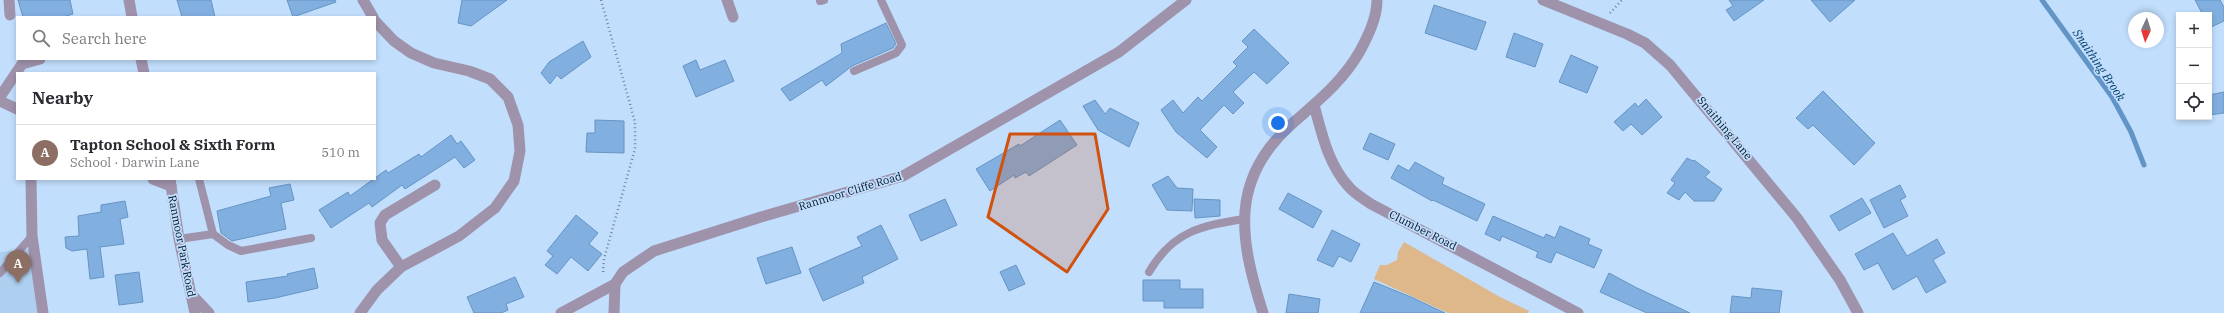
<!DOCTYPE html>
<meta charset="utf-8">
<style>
body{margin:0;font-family:"IBM Plex Serif",serif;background:#f7f7f7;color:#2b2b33}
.controls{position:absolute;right:12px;top:12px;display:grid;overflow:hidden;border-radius:0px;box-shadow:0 2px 6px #0003}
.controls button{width:36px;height:36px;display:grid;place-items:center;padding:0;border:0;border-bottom:1px solid #e1e1e2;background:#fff;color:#2b2b33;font:20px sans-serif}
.compass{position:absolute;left:2128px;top:12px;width:36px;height:36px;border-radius:50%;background:#fff;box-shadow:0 2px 6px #0003;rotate:184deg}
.you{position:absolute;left:1278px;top:123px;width:14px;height:14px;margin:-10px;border:3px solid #fff;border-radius:50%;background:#1a73e8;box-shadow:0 0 0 6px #1a73e833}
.badge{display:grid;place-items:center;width:26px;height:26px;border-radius:50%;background:#79582f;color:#fff;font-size:13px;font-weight:700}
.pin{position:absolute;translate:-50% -33px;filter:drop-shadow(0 1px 2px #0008)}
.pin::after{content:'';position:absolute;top:21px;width:14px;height:12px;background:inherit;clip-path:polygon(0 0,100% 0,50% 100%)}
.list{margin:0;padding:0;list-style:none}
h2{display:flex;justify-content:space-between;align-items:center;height:52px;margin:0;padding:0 16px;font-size:17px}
h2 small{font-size:13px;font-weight:400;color:#7c7c81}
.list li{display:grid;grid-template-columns:26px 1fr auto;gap:12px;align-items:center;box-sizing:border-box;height:56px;padding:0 16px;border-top:1px solid #e1e1e2}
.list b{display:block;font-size:15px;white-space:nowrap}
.list p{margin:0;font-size:13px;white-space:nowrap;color:#7c7c81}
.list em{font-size:13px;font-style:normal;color:#7c7c81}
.icon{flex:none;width:22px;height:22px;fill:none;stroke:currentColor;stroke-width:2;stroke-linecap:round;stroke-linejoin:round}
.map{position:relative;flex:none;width:2224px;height:313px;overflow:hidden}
.search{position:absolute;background:#fff;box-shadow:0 2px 6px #0003;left:16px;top:16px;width:360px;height:44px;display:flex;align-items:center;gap:10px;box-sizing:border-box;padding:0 14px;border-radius:0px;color:#7c7c81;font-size:15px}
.panel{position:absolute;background:#fff;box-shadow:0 2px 6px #0003;left:16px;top:72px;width:360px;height:108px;border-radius:0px}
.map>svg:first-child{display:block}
.built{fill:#afcff1}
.green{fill:#deb78a}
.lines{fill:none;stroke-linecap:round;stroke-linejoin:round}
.stream{stroke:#6294c6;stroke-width:5}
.building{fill:#80afe0;stroke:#6694c4}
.path{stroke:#6e869e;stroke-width:2.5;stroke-dasharray:1 3;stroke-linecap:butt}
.service{stroke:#9f92ab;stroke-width:8}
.minor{stroke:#9f92ab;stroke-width:11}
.tertiary{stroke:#9f92ab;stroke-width:11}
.marked{fill:#d1520f;fill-opacity:0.2;stroke:#d1520f;stroke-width:3;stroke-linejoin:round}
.labels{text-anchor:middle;stroke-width:3.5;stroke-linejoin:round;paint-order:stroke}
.street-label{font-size:11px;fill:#041527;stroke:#c1defc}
.water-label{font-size:12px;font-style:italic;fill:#013d6c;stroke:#c1defc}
</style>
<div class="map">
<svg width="2224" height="313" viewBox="0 0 2224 313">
<rect width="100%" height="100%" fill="#c1defc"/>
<polygon class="built" points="30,249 43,313 0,313 0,252"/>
<polygon class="green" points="1404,242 1500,297 1529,311 1528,313 1448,313 1374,279 1380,265 1387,265 1397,260 1398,252"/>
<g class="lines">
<polyline class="stream" points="2042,0 2112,97 2131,132 2144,165"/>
</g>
<g class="building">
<polygon points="18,0 70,0 73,14 63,17 23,17"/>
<polygon points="177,0 211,0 215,17 182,17"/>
<polygon points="287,0 335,0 336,2 293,17"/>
<polygon points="462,0 507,0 471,26 458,23"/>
<polygon points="1729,0 1764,0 1734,21 1726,10 1733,6"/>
<polygon points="1811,0 1855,0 1830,22"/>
<polygon points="2195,0 2220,0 2224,7 2224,21 2209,28 2209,15 2203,15"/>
<polygon points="1434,5 1486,22 1476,50 1425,33"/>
<polygon points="886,23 896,44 893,48 852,66 826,86 822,80 790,101 781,89 842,53 841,44"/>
<polygon points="1254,29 1289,63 1267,84 1254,72 1233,92 1244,103 1233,114 1224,105 1200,130 1217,147 1207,158 1176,132 1161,110 1173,100 1183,113 1198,97 1202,101 1237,66 1233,62 1248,47 1242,41"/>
<polygon points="1514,33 1543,44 1535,67 1506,57"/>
<polygon points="583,41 591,57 561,79 557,75 550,84 541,73 549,62"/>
<polygon points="1571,55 1598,67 1587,93 1559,82"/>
<polygon points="696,60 700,70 725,60 734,81 696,97 683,66"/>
<polygon points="1823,91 1875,143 1854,165 1813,125 1808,129 1796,118"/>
<polygon points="2224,92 2224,113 2209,115 2209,95"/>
<polygon points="1646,99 1662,117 1642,135 1631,124 1623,131 1614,122 1635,103 1638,107"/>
<polygon points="1095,100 1105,114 1110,108 1139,123 1129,147 1098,130 1083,106"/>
<polygon points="595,120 624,121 624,153 586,152 587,133 595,133"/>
<polygon points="1060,120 1077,145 1029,176 1026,172 1015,178 1014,175 990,191 976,169 1019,144 1020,146"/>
<polygon points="1370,133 1395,144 1388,160 1363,149"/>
<polygon points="451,135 457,144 461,141 475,160 464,168 455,157 405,189 402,185 372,207 369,203 331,228 319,210 348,192 350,196 386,170 388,173 419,154 421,157"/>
<polygon points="1687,158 1693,161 1694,160 1710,172 1705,177 1722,189 1714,201 1694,201 1685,192 1679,200 1667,193 1675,183 1671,180"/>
<polygon points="1415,162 1444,178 1442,184 1485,204 1477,221 1433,200 1432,201 1391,178 1398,165 1409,171"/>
<polygon points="1168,176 1177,188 1193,189 1192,211 1167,210 1152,185"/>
<polygon points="290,184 294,200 281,203 286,229 232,241 221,233 217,211 271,196 269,188"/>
<polygon points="1900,185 1906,197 1900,200 1908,216 1884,228 1870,200"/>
<polygon points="1288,193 1322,211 1313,228 1279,209"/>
<polygon points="1862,198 1871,213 1839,231 1830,216"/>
<polygon points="945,199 957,225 921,241 909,215"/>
<polygon points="1194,199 1220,200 1220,216 1195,218"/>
<polygon points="125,201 128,217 120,219 124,244 100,247 104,277 90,279 87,249 72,251 66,248 65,237 79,236 78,216 101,212 101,205"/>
<polygon points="576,215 598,233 589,244 602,254 588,271 571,257 557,274 545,265 553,256 547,251"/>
<polygon points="1493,216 1544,238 1546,234 1555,238 1560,226 1590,239 1588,244 1602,250 1594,268 1556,252 1551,263 1536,257 1538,252 1502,236 1500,241 1485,234"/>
<polygon points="881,225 898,259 862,277 864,283 823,301 809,269 862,246 857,237"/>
<polygon points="1332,230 1360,244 1351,262 1339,256 1333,267 1317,260"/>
<polygon points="1893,233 1907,256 1937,239 1945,253 1933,260 1946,282 1926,293 1917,276 1893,290 1878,263 1864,270 1855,254"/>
<polygon points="792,247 801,273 766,284 757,258"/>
<polygon points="1016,265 1025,284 1009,291 1000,272"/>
<polygon points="314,268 318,288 275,298 248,302 246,282 288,276 287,274"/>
<polygon points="139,272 143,302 119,305 115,275"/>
<polygon points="1609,273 1637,288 1690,313 1647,313 1600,292"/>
<polygon points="515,277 524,297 506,304 508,310 501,313 474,313 467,297"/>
<polygon points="1143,280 1180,280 1180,289 1203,289 1203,308 1164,308 1164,301 1143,301"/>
<polygon points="1374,282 1411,297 1445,313 1360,313"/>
<polygon points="1752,288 1782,291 1779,313 1730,313 1732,296 1751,298"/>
<polygon points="1289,294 1320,299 1318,313 1286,313"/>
</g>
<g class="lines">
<g class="path">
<polyline points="601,0 635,122 635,149 604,259 603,274"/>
<polyline points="1610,13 1622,0"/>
</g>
<g class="service">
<polyline points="820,1 824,0"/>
<polyline points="854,71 896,53 902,45 881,0"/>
<polyline points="213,234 228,245 241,251 311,238"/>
<polyline points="179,239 213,234 199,179"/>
<path d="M1149,272C1173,231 1201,226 1244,219"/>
<polyline points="0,273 32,236"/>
</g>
<g class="minor">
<polyline points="9,0 10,15"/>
<polyline points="129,0 132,17"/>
<polyline points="363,0 373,17"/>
<polyline points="727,0 733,17"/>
<polyline points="1543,0 1627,34 1645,43 1670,65 1797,218 1840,280 1858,313"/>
<polyline points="141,59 144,73"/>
<polyline points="0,97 22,64 40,59"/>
<polyline points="0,101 17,109"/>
<path d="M1314,105C1322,134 1328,164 1349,187C1355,194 1364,199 1371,204L1578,313"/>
<polyline points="31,179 32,236 43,313"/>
<polyline points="153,179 171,186"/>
<polyline points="170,179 179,239 195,313"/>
<polyline points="401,267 382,240 380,223 385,215 435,185"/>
<polyline points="192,295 209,313"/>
<polyline points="360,313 377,290 401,267 459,236 495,208 514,181 520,151 518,125 508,97 490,79 469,71 434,63 411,53 394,41 375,21"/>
<polyline points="561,313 615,284 623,272 654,251 761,217 903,176 1119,52 1186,0"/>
<polyline points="614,313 615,284"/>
</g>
<path class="tertiary" d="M1263,313C1239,238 1229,178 1294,122C1319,100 1343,81 1360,51C1368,36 1377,18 1377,0"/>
</g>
<path class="marked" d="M1010,134H1095L1108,209L1067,272L988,217Z"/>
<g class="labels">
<g class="street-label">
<text transform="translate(1725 128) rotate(50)" y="4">Snaithing Lane</text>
<text transform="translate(850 191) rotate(-17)" y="4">Ranmoor Cliffe Road</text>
<text transform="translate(1423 230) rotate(27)" y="4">Clumber Road</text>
<text transform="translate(182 246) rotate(79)" y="4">Ranmoor Park Road</text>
</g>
<g class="water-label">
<text transform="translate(2099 65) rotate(56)" y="4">Snaithing Brook</text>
</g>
</g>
</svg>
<div class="controls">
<button>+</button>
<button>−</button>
<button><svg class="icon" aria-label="locate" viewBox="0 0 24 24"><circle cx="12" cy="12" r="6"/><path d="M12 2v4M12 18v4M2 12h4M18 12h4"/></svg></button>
</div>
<svg class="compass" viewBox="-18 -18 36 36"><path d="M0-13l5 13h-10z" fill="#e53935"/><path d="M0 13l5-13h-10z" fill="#7c7c81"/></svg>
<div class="you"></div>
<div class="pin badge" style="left:18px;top:283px;background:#8d6e63">A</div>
<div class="search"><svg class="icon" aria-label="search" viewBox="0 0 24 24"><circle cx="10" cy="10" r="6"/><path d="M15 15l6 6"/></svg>Search here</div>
<section class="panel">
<h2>Nearby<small></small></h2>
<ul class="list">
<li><span class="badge" style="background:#8d6e63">A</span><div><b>Tapton School &amp; Sixth Form</b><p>School · Darwin Lane</p></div><em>510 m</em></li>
</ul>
</section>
</div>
